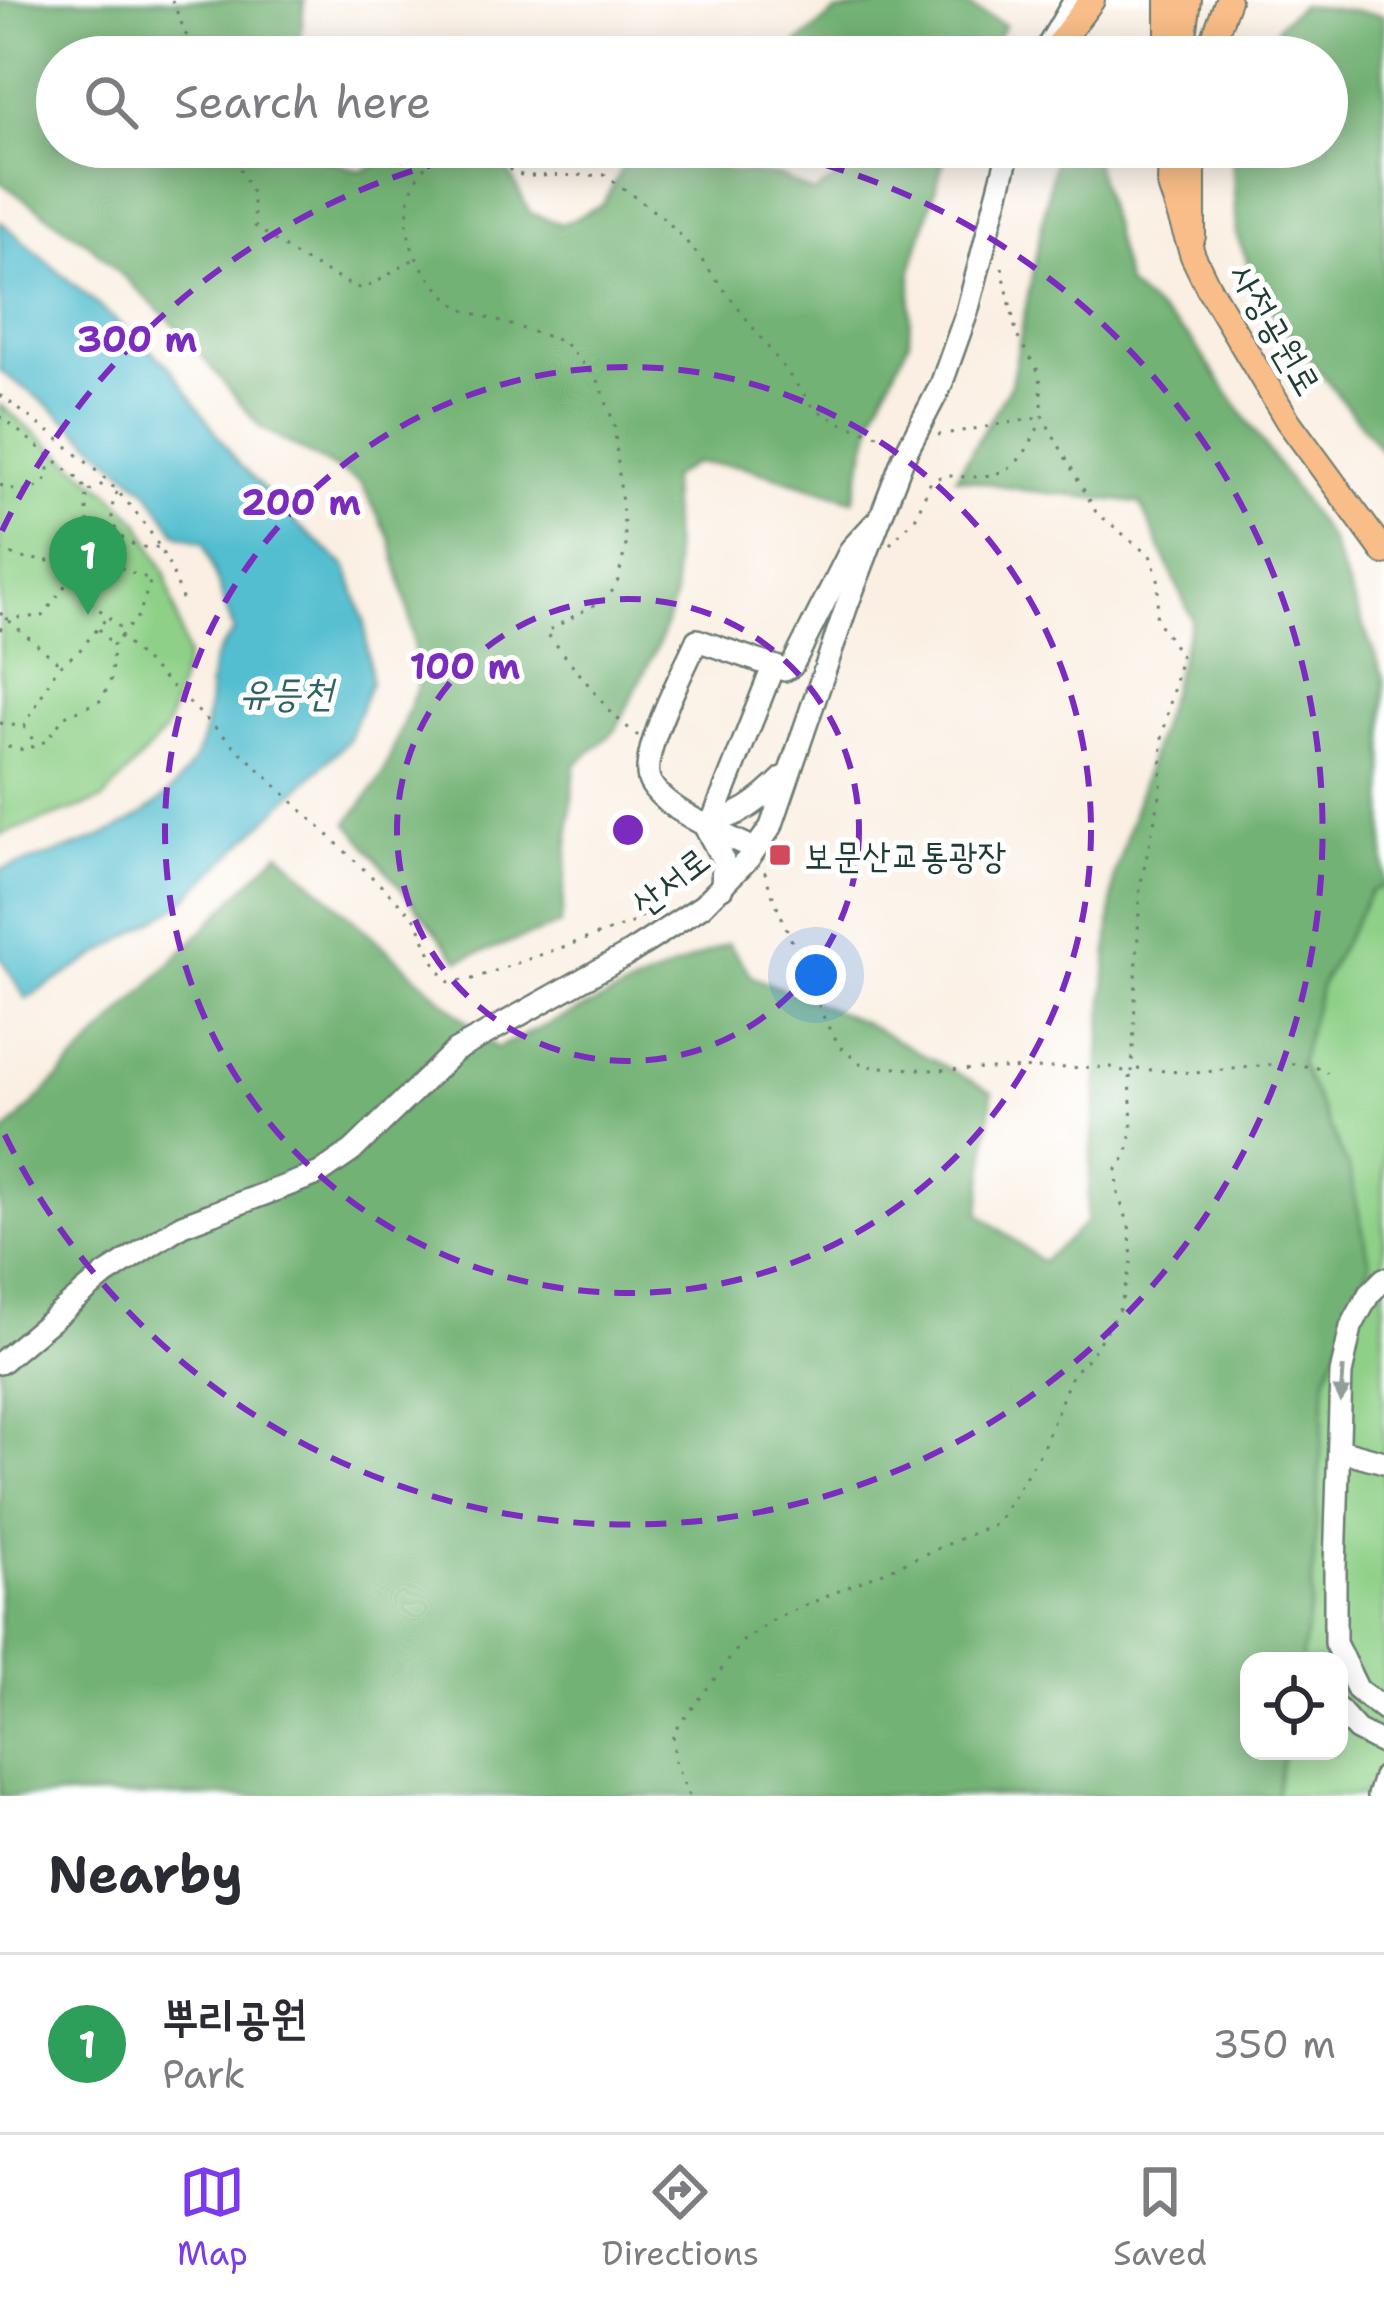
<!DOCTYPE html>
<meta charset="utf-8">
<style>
body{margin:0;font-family:"Shantell Sans","Poor Story",sans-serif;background:#f7f7f7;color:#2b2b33}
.controls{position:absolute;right:36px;bottom:36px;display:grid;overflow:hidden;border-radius:24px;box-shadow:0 6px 30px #0003}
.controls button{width:108px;height:108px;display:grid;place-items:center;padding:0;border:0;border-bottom:3px solid #e1e1e2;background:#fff;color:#2b2b33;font:60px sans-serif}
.you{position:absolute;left:816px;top:975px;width:42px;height:42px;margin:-30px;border:9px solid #fff;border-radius:50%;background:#1a73e8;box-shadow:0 0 0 18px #1a73e833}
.badge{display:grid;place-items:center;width:78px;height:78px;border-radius:50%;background:#7c3aed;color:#fff;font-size:39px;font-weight:700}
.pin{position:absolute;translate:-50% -99px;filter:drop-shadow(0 3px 6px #0008)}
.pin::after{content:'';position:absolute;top:63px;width:42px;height:36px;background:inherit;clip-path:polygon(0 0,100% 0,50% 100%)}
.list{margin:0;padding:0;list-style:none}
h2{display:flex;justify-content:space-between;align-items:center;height:156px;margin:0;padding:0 48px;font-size:51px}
h2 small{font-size:39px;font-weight:400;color:#7c7c81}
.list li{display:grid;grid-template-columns:78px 1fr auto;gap:36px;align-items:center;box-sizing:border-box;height:180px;padding:0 48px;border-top:3px solid #e1e1e2}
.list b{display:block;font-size:45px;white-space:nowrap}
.list p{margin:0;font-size:39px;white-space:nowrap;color:#7c7c81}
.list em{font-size:39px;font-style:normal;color:#7c7c81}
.icon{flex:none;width:66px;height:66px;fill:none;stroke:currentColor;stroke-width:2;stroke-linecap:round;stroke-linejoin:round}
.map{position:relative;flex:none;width:1384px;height:1796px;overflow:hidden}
.search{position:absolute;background:#fff;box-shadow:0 6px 30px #0003;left:36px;right:36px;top:36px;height:132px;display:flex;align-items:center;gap:30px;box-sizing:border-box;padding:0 42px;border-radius:66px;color:#7c7c81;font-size:45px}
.sheet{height:336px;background:#fff}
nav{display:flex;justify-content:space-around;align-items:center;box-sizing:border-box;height:168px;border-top:3px solid #e1e1e2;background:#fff;font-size:33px;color:#7c7c81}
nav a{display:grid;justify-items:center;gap:6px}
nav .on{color:#7c3aed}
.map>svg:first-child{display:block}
.green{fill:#8fd088;stroke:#57865e;stroke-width:3}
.forest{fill:#73b274;stroke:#497854;stroke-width:3}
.water{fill:#53becf;stroke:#397e82;stroke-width:3}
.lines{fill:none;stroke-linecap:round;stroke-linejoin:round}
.minor-casing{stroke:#6c7b71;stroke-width:26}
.major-casing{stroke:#6c7b71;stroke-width:28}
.path{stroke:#6c7b71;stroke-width:3;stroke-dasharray:3 9;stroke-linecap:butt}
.minor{stroke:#fff;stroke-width:21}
.major{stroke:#f8bd88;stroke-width:24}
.oneway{fill:#8f9e9a}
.ring{fill:none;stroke:#7b2cbf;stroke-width:6;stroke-dasharray:21 15}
.poi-dot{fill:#d1495b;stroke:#fff;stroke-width:4.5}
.labels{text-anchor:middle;stroke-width:10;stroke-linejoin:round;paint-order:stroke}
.street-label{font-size:36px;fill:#1f3d34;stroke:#fff}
.poi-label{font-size:36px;fill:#1f3d34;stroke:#fff;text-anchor:start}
.water-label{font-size:39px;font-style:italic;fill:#2f6462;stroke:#fff}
.centre{fill:#7b2cbf;stroke:#fff;stroke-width:6}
.ring-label{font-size:36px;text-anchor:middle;font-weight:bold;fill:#7b2cbf;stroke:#fff;stroke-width:10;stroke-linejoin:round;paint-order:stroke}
</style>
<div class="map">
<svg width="1384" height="1796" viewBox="0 0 1384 1796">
<rect width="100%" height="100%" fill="#fff"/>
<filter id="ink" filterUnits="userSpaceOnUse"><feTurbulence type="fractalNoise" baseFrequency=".00833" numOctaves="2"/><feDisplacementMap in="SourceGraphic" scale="24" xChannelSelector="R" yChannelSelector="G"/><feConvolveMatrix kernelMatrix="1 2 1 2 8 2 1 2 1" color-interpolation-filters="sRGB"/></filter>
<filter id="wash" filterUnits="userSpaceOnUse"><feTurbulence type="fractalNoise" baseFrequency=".004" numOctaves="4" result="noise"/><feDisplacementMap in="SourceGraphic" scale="48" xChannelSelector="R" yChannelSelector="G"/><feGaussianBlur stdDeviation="2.7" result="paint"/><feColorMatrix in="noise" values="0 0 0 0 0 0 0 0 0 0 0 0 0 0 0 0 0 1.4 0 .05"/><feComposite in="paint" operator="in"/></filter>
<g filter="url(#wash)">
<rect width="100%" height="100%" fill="#faefe2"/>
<g class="green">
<polygon points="0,405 109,492 139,522 165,572 187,657 166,730 103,800 0,835"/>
<polygon points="1384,885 1384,1796 1276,1796 1284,1751 1339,1751 1339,1661 1301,1661 1311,1603 1326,1376 1370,1263 1349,1169 1300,1063 1320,987 1370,892"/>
</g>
<g class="forest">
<polygon points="0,0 304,0 300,57 57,57 57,147 314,147 316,156 361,171 413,148 482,147 508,170 530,213 562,224 603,204 624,164 684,149 730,171 779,176 814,193 840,176 843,151 839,147 948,147 912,267 909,341 876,409 853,500 742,466 695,463 670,478 675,596 660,641 615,731 575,765 561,925 459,960 348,823 382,777 419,682 409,614 391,540 361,483 260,427 185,335 89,244 0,182"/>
<polygon points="913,0 969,7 1005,25 988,57 781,57 836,12"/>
<polygon points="1301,5 1384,15 1384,454 1267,305 1236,234 1232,147 1327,147 1327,57 1267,57 1279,24"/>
<polygon points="1057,147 1091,147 1127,285 1190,338 1330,540 1384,678 1384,885 1370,892 1320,987 1300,1063 1349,1169 1370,1263 1326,1377 1311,1603 1301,1661 1249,1661 1249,1751 1284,1751 1276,1796 0,1796 0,1138 279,852 496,1048 728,943 753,977 863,1022 992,1092 980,1214 1042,1262 1086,1223 1114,877 1192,619 1140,503 1023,490 956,477 1011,384"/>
</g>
<path class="water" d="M0,221L170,367L236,461L299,526L347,567L364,620L371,682L348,741L178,906L26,999L0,957V870C75,848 178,822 203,737C211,713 207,687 213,663C216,652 227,641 234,631L204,543L177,534L147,490L48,405L0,371Z"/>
</g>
<g filter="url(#ink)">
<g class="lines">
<g class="minor-casing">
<g id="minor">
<polyline points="1045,51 1075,0"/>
<polyline points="712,822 773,667"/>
<path d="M754,849C726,835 664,810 650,782C637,757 685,668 697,640L785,670L792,666L851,549L874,524"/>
<path d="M722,888L723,860L703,823C738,819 760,801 784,777"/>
<polyline points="1384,1279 1369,1294 1351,1327 1341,1374 1335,1568 1335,1643 1358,1690 1384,1709"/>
<polyline points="0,1363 105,1275 182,1225 320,1173 352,1151 455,1051 628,954 702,906 749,858 771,827 847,605 904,456 941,385 967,312 1010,147"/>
<polyline points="1339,1450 1384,1462"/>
<polyline points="1339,1710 1357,1730 1384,1744"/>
<polyline points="1378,1796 1384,1777"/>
</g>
</g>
<g class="major-casing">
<g id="major">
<polyline points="1168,0 1168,45"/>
<polyline points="1053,57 1060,42 1092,0"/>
<polyline points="1181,57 1189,0"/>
<polyline points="1207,57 1228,0"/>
<polyline points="1171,147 1170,185 1193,256 1208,287 1288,421 1384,552"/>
<polyline points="1193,147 1193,236"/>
</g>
</g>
<g class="path">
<polyline points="172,0 195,57"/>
<polyline points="229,147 252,193 255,226 296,256 356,288 372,285 414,259"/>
<polyline points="1002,267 1017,336 1040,374 1043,417 1096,512 1151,557 1159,582 1156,619 1181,656 1162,738 1161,791 1140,887 1132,1072"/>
<path d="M0,395C79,455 153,503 183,602"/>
<path d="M0,416L82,482C87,493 87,499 87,511C89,552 114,569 151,579L139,615L113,645L111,679L102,700L65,716L46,741L37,745L24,750L0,745"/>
<polyline points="938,435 1043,417"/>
<path d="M0,485C21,493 34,494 49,476V456"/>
<polyline points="89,491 107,482"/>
<path d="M117,492C101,526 124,552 160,547"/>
<path d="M890,544L915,519L931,481C945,473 955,477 970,477C1015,476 1024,458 1041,421"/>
<polyline points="0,550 20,558 60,562 88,529"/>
<polyline points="61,562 85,565 104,557"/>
<polyline points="61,564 84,596 123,630"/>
<polyline points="0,613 60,664"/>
<polyline points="99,629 112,644"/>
<polyline points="0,630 7,619 43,616 69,580"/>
<path d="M119,636L414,917C425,936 435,972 449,982L472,979L637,921L652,904L661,879"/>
<polyline points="0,723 24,727 36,744"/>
<polyline points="24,727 57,668 79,651 109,615"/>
<path d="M638,736L612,714L546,632L608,597L617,584L626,545L614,424L599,382L564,342L461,309C445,297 427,277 417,259C399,227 405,167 445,154C462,148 484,156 501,159L511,171L524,176L605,175L666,220L694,250L815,409L838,422L893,440"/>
<polyline points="647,915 665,906"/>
<polyline points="1137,1069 1195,1073 1288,1063 1324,1069 1327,1073"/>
<polyline points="689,1796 675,1762 673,1734 743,1641 776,1618 997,1523 1042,1450 1072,1374 1091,1355 1120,1308 1132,1259 1129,1225 1118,1194 1117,1169 1127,1155 1132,1132 1130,1073 1111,1067 932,1070 864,1066 842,1049 827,1025 770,889 765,873 773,858"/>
</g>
<use href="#minor" class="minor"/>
<use href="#major" class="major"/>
</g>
<defs><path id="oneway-solid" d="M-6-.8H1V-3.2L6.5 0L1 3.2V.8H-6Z" transform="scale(3)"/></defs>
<use class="oneway" href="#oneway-solid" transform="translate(1342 1385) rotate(94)"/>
</g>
<g class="ring">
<circle cx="628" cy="830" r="231"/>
<circle cx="628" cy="830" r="463"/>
<path d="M2 531A694 694 0 0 1 502 148M754 148A694 694 0 1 1 2 1129"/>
</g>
<rect class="poi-dot" x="768" y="843" width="24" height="24" rx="6"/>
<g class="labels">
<g class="street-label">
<text transform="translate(1276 329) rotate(60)" y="13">사정공원로</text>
<text transform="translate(670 881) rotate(-38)" y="13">산서로</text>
</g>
<g class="poi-label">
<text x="804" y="868">보문산교통광장</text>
</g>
<g class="water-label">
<text x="286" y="706">유등천</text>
</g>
</g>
<circle cx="628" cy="830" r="18" class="centre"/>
<g class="ring-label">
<text x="137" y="352">300 m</text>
<text x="301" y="515">200 m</text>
<text x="465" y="679">100 m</text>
</g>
</svg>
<div class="controls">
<button><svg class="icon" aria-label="locate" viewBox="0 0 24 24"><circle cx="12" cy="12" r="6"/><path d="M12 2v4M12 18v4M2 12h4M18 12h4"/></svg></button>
</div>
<div class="you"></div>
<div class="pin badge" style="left:88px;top:615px;background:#2e9e5b">1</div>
<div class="search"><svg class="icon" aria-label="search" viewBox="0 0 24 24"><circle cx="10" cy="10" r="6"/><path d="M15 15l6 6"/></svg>Search here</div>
</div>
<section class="sheet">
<h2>Nearby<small></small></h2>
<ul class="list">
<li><span class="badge" style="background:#2e9e5b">1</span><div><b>뿌리공원</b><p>Park</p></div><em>350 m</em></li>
</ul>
</section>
<nav>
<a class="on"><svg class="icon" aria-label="map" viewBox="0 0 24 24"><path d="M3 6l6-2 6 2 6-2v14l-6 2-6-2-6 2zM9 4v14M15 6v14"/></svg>Map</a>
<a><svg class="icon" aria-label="directions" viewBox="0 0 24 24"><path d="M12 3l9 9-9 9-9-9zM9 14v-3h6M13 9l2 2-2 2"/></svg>Directions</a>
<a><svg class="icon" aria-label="saved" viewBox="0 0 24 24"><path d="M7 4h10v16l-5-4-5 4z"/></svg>Saved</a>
</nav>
